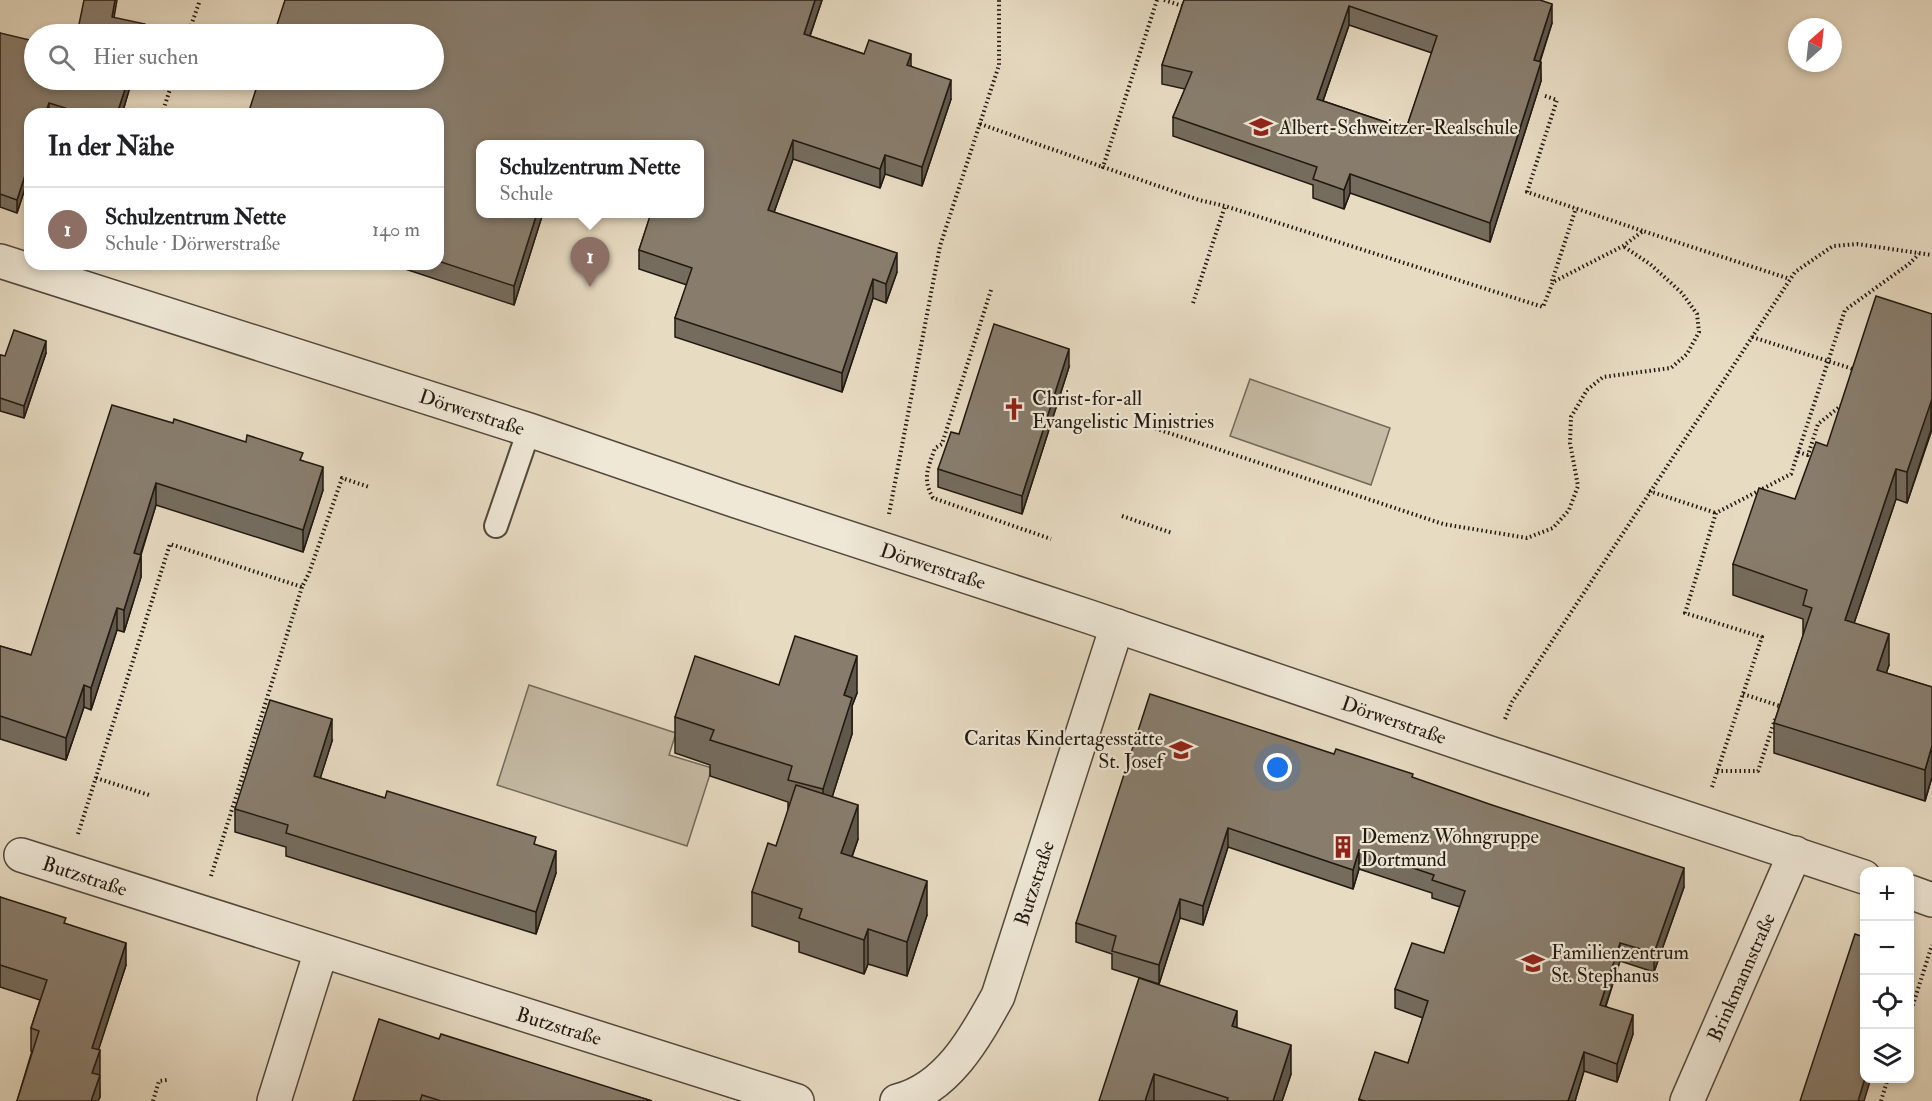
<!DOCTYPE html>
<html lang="de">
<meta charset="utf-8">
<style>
body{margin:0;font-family:"IM FELL Double Pica",serif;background:#f2f2f2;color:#202124}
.controls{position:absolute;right:18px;bottom:18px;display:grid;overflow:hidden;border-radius:12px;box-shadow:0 3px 9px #0003}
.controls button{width:54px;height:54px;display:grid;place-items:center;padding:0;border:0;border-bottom:2px solid #e0e0e0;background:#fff;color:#202124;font:30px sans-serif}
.compass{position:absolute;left:1788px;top:18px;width:54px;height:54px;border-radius:50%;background:#fff;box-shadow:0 3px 9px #0003;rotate:27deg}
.you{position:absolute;left:1278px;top:768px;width:21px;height:21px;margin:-15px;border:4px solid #fff;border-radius:50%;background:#1a73e8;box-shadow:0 0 0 9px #1a73e833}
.badge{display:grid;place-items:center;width:39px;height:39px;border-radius:50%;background:#b45309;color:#fff;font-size:20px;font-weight:700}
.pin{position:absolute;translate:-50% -50px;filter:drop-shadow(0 2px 3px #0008)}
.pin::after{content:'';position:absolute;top:32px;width:21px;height:18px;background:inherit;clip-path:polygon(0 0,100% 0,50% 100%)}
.popup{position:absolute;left:476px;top:140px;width:228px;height:78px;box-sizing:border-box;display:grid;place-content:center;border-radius:12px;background:#fff;filter:drop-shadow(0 2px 4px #0005);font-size:20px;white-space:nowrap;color:#757577}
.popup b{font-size:22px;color:#202124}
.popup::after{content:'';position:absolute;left:50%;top:100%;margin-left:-12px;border:12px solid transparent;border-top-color:#fff}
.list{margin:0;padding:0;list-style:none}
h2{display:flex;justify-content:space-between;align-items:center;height:78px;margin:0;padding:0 24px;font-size:26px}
h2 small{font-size:20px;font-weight:400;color:#757577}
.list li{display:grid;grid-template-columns:39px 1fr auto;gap:18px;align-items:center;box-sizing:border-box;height:84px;padding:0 24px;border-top:2px solid #e0e0e0}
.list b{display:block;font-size:22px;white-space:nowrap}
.list p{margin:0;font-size:20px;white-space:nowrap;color:#757577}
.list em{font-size:20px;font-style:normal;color:#757577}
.icon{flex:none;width:33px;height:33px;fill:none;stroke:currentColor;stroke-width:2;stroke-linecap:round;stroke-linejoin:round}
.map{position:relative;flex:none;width:1932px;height:1101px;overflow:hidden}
.search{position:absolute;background:#fff;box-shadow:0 3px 9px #0003;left:24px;top:24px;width:420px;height:66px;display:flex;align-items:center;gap:15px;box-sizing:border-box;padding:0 21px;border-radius:33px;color:#757577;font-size:22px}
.panel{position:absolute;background:#fff;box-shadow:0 3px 9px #0003;left:24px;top:108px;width:420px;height:162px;border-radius:18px}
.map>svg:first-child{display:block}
.green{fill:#c5baa4;stroke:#73695a;stroke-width:1.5}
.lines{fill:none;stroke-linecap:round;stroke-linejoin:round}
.service-casing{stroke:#52493c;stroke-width:26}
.minor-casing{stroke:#52493c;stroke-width:36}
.path{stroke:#211810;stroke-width:4;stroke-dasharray:1.5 3;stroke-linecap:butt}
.service{stroke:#efe8d7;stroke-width:22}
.minor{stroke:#efe8d7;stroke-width:33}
.wall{fill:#756c5e;stroke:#211810;stroke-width:1.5;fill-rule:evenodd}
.shaded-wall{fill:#5f584c;stroke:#211810;stroke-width:1.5}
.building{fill:#887d6d;stroke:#211810;stroke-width:1.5;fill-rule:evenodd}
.labels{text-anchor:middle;stroke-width:4.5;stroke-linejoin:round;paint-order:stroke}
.poi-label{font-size:20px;fill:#211810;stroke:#efe8d7;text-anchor:start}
.street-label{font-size:20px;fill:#211810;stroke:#efe8d7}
</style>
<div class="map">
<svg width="1932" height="1101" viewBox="0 0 1932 1101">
<rect width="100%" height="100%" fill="#e7dbc2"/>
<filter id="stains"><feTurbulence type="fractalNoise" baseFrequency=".00333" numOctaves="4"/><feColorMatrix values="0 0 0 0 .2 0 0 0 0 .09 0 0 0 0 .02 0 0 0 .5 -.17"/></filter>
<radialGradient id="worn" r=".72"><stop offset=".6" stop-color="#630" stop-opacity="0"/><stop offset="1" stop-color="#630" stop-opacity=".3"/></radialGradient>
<g class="green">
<polygon points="1250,379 1390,428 1371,485 1230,436"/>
<polygon points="529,685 676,733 669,755 712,768 687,846 497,785"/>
</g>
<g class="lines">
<g class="service-casing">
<polyline id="service" points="496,526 529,430"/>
</g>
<g class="minor-casing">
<g id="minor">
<polyline points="0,261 529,430 736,501 1090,617 1493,754 1864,877"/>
<polyline points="21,855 797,1101"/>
<polyline points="1910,892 1932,900"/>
<polyline points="274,1101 321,951"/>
<path d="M897,1101C947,1089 975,1038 998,996L1117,626"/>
<polyline points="1687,1101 1795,853"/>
</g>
</g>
<g class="path">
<polyline points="1157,0 1103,167 1199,200 1225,206 1543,307 1553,282 1623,246 1643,231 1790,279"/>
<polyline points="1164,0 1186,7"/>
<polyline points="188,34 200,0"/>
<polyline points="1545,96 1557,100 1527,192 1643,231"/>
<polyline points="162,114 173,80"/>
<polyline points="980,124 1103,167"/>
<polyline points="1552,281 1576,208"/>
<path d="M991,290L942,444L935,448C928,468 922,479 933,498L1051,539"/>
<polyline points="1193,303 1225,206"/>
<polyline points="1752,337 1850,368 1855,370 1854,372"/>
<polyline points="1151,427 1443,524 1527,538 1553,528 1569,510 1578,486 1570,443 1571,417 1587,390 1603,377 1671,368 1687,354 1699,332 1697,314 1682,293 1650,264 1623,246"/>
<polyline points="1798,452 1808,455 1818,424 1843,404"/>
<polyline points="1649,491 1716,513"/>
<polyline points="889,514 940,246 999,65 999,0"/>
<polyline points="1122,516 1172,533"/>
<polyline points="1743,694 1780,706 1779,709"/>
<polyline points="1505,719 1512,702 1795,272 1833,246 1857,244 1932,255"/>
<polyline points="1717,771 1758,771 1775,719"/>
<polyline points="96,778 149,795"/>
<polyline points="1712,787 1762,637 1685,613 1716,513 1791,474 1845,310 1909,264 1919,254"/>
<polyline points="78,834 170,544 302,587 309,573 342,478 369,487"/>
<polyline points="211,876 302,587"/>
<polyline points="1910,1014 1932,945"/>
<polyline points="153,1101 159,1081 167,1080"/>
<polyline points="1881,1101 1888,1078"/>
</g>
<use href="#service" class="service"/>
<use href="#minor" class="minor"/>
</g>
<g class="wall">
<polygon points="285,0 822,0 810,36 864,54 911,66 951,99 922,186 885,174 880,188 793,159 774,212 897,272 886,303 873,298 842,392 675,337 675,318 687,285 639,269 639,250 651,214 650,213 699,213 699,144 480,144 480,213 543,213 514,305 390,264 438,264 438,114"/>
<path d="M1184,0H1540L1552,23L1540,62L1541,81L1490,242L1350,193L1344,209L1313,198V185L1173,136V117L1185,89L1162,84V65ZM1349,25L1432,53L1406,129L1323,101Z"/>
<polygon points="0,33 34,80 132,80 122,114 30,114 30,173 17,213 0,207"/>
<polygon points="1932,314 1932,430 1907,503 1896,499 1854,623 1889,665 1886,673 1932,687 1932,777 1925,801 1774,753 1774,723 1803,636 1803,619 1733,595 1733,564 1795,499 1827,446"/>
<polygon points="46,353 24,418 0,411 0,355 5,356"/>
<polygon points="1069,367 1022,514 938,487 938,469"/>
<polygon points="173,423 303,461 323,490 303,552 156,505 141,555 141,577 124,632 117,630 91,710 84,707 66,760 0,739 0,646 31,655"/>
<polygon points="779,685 857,693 852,706 852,734 832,797 858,839 852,857 927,915 907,976 868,964 864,974 799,952 799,942 752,926 752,892 776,846 788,812 788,802 710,776 710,765 675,753 675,717"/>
<polygon points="332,741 320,778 536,845 556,873 536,934 286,856 286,847 235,832 235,809"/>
<polygon points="1334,754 1413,778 1684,887 1654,972 1620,961 1606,1006 1633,1034 1617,1082 1584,1071 1575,1101 1359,1101 1359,1099 1408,1063 1423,1018 1395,1008 1395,989 1444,953 1460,907 1432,898 1432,893 1359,869 1353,889 1228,847 1203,925 1180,918 1159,984 1112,969 1112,954 1076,942 1076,923"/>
<polygon points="0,897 66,924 126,965 98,1050 100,1097 98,1101 17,1101 32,1051 31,1051 31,1028 40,1000 0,987"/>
<polygon points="1237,1028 1291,1074 1282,1101 1099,1101"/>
<polygon points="439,1039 652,1101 353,1101"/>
</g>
<g class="shaded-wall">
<polygon points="115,0 117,0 112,30 112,17"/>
<polygon points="815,0 822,0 804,53 804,34"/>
<polygon points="1552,4 1552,23 1534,79 1534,60"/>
<polygon points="1349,6 1349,25 1317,118 1317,99"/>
<polygon points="145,24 145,34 142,34"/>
<polygon points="911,54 911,73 907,65"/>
<polygon points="1541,62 1541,81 1490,242 1490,223"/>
<polygon points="128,80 132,80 122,114 117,114"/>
<polygon points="951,80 951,99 922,186 922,167"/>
<polygon points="49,103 49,114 45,114"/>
<polygon points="793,140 793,159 768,229 768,210"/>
<polygon points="885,155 885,174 880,188 880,169"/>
<polygon points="30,160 30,173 17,213 17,200"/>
<polygon points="1350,174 1350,193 1344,209 1344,190"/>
<polygon points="537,213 543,213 514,305 514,286"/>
<polygon points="897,253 897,272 886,303 886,284"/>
<polygon points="873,279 873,298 842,392 842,373"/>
<polygon points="46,341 46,353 24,418 24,406"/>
<polygon points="1069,349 1069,367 1022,514 1022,496"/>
<polygon points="1931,399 1931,430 1907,503 1907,472"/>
<polygon points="323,467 323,490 303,552 303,530"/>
<polygon points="1896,469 1896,499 1845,650 1845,620"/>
<polygon points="156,483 156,505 134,575 134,553"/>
<polygon points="141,555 141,577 124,632 124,610"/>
<polygon points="117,608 117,630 91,710 91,688"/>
<polygon points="1889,634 1889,665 1877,700 1877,670"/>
<polygon points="857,656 857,693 852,706 852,734 823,826 823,789 844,695"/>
<polygon points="84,685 84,707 66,760 66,738"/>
<polygon points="332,719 332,741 314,798 314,776"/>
<polygon points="1932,746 1932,777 1925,801 1925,770"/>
<polygon points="858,805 858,839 841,887 841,853"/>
<polygon points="1228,828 1228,847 1203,925 1203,906"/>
<polygon points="1359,850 1359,869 1353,889 1353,870"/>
<polygon points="556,851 556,873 536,934 536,912"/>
<polygon points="1684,868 1684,887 1654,972 1654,953"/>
<polygon points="927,881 927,915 907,976 907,942"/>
<polygon points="1180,899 1180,918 1159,984 1159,965"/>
<polygon points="868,929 868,964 864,974 864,940"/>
<polygon points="126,943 126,965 92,1070 92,1048"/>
<polygon points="1620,943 1620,961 1600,1023 1600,1005"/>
<polygon points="1237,1011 1237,1040 1232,1026"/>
<polygon points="1633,1015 1633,1034 1617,1082 1617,1064"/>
<polygon points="1291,1045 1291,1074 1282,1101 1273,1101"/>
<polygon points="100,1050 100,1073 92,1095 92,1073"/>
<polygon points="1584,1052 1584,1071 1575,1101 1568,1101"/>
<polygon points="1154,1074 1154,1101 1145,1101"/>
<polygon points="100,1075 100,1097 98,1101 91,1101"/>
<polygon points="1865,1078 1871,1078 1864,1101 1858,1101"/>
</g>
<g class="building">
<polygon points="84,0 115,0 112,17 145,24 142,34 77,34"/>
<polygon points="285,0 815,0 804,34 864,54 869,40 911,54 907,65 951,80 922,167 885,155 880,169 793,140 768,210 897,253 886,284 873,279 842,373 675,318 692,268 639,250 651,213 699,213 699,144 480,144 480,213 537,213 514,286 438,261 438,114 248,114 259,80 434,80 434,34 274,34"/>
<path d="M1184,0H1540L1552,4L1534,60L1541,62L1490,223L1350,174L1344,190L1313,179L1317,167L1173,117L1192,72L1162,65ZM1349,6L1437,36L1406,129L1317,99Z"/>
<polygon points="0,33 34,41 34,80 128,80 117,114 84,114 49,103 45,114 30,114 30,160 17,200 0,194"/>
<polygon points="1876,296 1932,314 1932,399 1907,472 1896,469 1845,620 1889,634 1877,670 1932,687 1932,746 1925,770 1774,723 1812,608 1803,605 1807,590 1733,564 1759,488 1795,499 1816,442 1827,446"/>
<polygon points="994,324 1069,349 1022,496 938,469 951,432 959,434"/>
<polygon points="14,330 46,341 24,406 0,398 0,355 5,356"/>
<polygon points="112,405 173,423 174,419 246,442 247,435 303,453 300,460 323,467 303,530 156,483 134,553 141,555 124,610 117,608 91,688 84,685 66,738 0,716 0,646 31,655"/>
<polygon points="795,636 857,656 844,695 852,698 823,789 788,780 792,766 710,740 714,730 675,717 695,656 779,685"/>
<polygon points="1150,694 1334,754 1336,749 1413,774 1412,777 1492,805 1684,868 1654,953 1620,943 1600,1005 1633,1015 1617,1064 1584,1052 1568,1101 1364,1101 1359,1099 1375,1052 1408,1063 1428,1001 1395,989 1412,943 1444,953 1465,891 1432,880 1434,875 1359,850 1353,870 1228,828 1203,906 1180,899 1159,965 1112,951 1116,936 1076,923"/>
<polygon points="270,700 332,719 314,776 385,798 387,791 536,837 534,844 556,851 536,912 286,833 288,825 235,809"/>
<polygon points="796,785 858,805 841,853 927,881 907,942 868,929 864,940 799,918 802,909 752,892 768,843 776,846"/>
<polygon points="0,897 66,918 64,923 126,943 92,1048 100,1050 92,1073 100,1075 91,1101 17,1101 39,1031 31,1028 47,980 0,965"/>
<polygon points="1855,934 1864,937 1865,1078 1858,1101 1800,1101"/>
<polygon points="1139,978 1237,1011 1232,1026 1291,1045 1273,1101 1227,1101 1228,1098 1154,1074 1145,1101 1099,1101"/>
<polygon points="379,1019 439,1039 441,1034 652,1101 441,1101 422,1095 420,1101 353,1101"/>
</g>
<defs>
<g id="school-bare" transform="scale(1.8)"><path d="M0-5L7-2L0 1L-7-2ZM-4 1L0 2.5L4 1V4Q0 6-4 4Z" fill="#8f2418" stroke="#efe8d7" stroke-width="2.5" paint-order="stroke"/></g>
<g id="church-bare" transform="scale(1.8)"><path d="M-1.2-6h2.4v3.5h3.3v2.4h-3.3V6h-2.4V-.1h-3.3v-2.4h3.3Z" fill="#8f2418" stroke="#efe8d7" stroke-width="2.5" paint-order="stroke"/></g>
<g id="building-bare" transform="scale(1.8)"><path d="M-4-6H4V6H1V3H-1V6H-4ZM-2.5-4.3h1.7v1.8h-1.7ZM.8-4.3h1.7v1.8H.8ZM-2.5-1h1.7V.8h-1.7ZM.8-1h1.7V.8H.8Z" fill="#8f2418" stroke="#efe8d7" stroke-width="2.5" paint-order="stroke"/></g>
</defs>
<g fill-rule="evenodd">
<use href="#school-bare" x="1261" y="127"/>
<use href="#church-bare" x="1014" y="409"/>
<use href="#school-bare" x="1181" y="750"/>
<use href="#building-bare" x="1343" y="847"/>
<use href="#school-bare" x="1533" y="963"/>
</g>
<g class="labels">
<g class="poi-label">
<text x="1279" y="134">Albert-Schweitzer-Realschule</text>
<text x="1032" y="405">Christ-for-all<tspan x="1032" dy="23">Evangelistic Ministries</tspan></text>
<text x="1163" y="745" text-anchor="end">Caritas Kindertagesstätte<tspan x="1163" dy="23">St. Josef</tspan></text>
<text x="1361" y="843">Demenz Wohngruppe<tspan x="1361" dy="23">Dortmund</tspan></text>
<text x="1551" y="959">Familienzentrum<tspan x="1551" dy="23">St. Stephanus</tspan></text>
</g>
<g class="street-label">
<text transform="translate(472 412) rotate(18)" y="7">Dörwerstraße</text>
<text transform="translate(933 566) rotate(18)" y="7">Dörwerstraße</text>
<text transform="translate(1394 720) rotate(19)" y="7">Dörwerstraße</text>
<text transform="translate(85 876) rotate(18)" y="7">Butzstraße</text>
<text transform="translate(1034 883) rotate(-72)" y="7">Butzstraße</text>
<text transform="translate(1741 977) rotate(-66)" y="7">Brinkmannstraße</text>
<text transform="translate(559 1026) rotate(17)" y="7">Butzstraße</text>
</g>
</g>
<rect width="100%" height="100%" filter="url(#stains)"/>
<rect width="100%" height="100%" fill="url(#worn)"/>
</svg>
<div class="controls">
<button>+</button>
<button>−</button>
<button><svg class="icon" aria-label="locate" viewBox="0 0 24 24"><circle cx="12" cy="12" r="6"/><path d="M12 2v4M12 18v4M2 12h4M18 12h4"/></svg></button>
<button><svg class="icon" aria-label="layers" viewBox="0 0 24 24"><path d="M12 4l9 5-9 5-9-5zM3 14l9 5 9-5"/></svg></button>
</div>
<svg class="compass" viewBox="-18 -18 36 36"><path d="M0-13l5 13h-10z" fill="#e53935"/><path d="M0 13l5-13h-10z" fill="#757577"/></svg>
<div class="you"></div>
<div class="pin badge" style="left:590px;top:287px;background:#8d6e63">1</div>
<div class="popup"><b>Schulzentrum Nette</b>Schule</div>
<div class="search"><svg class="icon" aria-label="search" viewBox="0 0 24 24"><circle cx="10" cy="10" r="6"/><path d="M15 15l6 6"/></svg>Hier suchen</div>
<section class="panel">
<h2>In der Nähe<small></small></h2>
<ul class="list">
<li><span class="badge" style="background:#8d6e63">1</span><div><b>Schulzentrum Nette</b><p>Schule · Dörwerstraße</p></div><em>140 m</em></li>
</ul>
</section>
</div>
